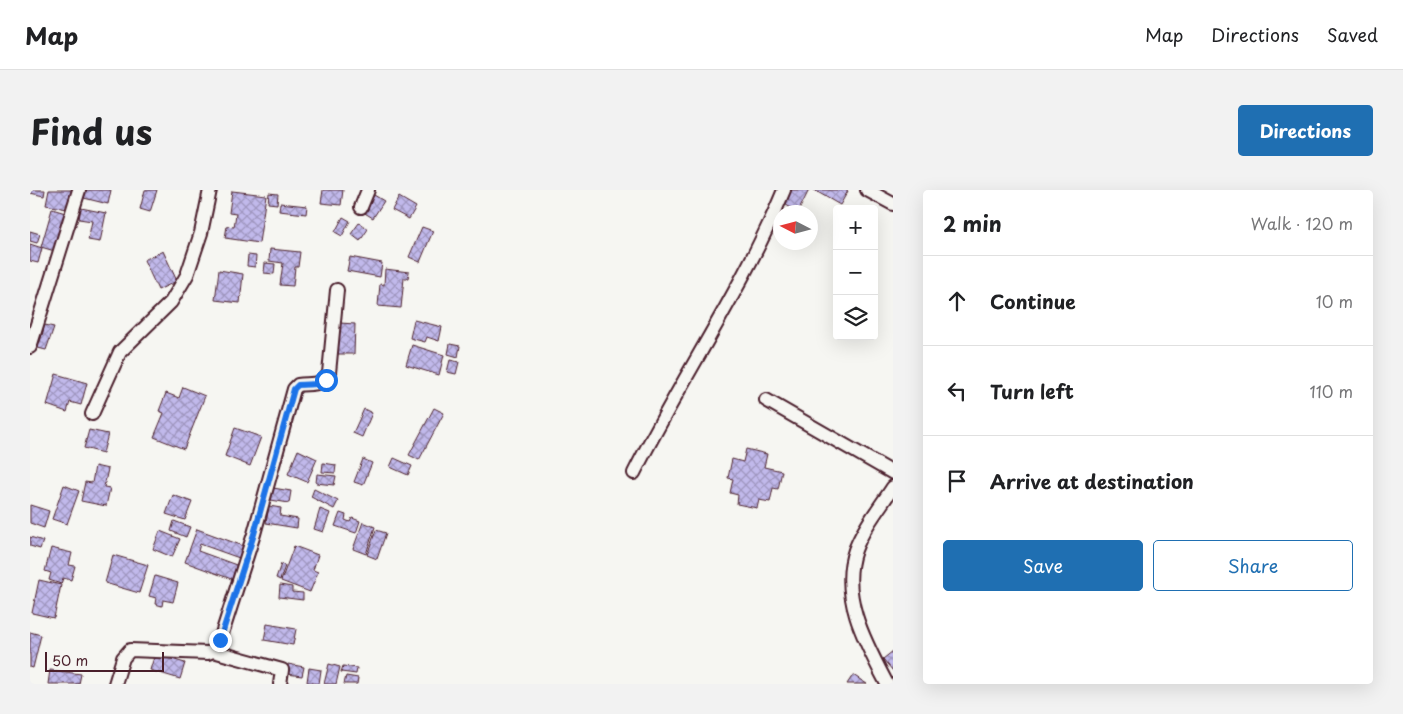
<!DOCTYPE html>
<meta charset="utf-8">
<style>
body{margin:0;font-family:"Playpen Sans",sans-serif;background:#f2f2f2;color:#202124}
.controls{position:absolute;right:15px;top:15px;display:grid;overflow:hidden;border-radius:5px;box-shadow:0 5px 20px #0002}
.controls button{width:45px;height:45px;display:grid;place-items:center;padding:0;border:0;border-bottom:1px solid #e0e0e0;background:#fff;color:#202124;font:25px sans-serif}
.compass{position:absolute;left:743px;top:15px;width:45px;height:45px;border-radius:50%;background:#fff;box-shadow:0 5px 20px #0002;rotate:276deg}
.scale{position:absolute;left:15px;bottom:12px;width:119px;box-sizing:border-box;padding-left:5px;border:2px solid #4a1f2b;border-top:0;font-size:14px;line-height:18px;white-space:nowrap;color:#4a1f2b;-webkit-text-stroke:4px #f6f6f2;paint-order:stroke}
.stop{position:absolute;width:15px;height:15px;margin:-11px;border:4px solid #1a73e8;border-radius:50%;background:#fff}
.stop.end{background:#1a73e8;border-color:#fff;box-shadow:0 1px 5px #0008}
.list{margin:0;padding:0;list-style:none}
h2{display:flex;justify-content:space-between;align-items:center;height:65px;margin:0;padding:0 20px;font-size:21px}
h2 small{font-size:16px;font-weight:400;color:#757577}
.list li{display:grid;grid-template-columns:32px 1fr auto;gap:15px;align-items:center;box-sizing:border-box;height:90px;padding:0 20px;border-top:1px solid #e0e0e0}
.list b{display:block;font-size:19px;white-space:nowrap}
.list em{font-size:16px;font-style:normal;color:#757577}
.actions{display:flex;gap:10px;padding:15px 20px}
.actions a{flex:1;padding:11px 0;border:1px solid #1f6fb2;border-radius:5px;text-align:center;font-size:18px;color:#1f6fb2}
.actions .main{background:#1f6fb2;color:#fff}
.icon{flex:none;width:28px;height:28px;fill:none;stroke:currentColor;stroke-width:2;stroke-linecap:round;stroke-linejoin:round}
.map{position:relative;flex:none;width:863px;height:494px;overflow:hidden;border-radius:5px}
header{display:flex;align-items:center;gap:30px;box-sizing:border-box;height:70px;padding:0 25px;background:#fff;border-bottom:1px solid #e0e0e0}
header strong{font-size:24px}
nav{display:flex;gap:28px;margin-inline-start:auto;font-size:18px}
.intro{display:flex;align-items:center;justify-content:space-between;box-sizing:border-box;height:120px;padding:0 30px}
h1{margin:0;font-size:35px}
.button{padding:12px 22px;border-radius:5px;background:#1f6fb2;color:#fff;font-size:18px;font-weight:700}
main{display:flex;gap:30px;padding:0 30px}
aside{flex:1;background:#fff;border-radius:5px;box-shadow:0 5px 20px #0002}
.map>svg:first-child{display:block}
.building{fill:url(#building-cross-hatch);stroke:#4a1f2b}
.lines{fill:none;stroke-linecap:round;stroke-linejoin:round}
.minor-casing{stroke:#4a1f2b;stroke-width:16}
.minor{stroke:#f6f6f2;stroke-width:12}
.route{stroke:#1a73e8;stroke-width:6}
</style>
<header>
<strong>Map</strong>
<nav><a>Map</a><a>Directions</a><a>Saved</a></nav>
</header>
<div class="intro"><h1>Find us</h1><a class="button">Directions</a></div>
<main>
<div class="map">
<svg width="863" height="494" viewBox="0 0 863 494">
<defs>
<pattern id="building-cross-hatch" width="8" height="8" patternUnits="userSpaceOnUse" patternTransform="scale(1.25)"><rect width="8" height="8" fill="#c1b9eb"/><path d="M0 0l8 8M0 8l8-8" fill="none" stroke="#9f96bf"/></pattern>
</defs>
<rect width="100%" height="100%" fill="#f6f6f2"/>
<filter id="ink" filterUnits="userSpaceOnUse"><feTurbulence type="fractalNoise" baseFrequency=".02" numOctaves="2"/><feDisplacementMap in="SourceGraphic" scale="10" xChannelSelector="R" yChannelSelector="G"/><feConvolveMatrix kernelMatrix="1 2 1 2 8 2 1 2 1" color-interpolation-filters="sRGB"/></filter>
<g filter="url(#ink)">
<g class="building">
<polygon points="0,0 15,0 14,6 0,3"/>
<polygon points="19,0 46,0 42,20 16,15"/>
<polygon points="56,0 81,0 78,14 54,8"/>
<polygon points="115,0 127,0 120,22 110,19"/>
<polygon points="293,0 313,0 311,15 291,13"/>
<polygon points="758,0 779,0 768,22 751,12"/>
<polygon points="784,0 817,0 818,1 810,15"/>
<polygon points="202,1 236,5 229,53 195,48 197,36 204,37 206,24 199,23"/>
<polygon points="239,3 248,4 247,14 238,13"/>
<polygon points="344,5 354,11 343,28 333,22"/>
<polygon points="369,7 386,17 379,29 362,20"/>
<polygon points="250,13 277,16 276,24 249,21"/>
<polygon points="51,18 76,23 70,52 58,50 62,31 49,29"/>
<polygon points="22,19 39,24 28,62 11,57"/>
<polygon points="313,27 320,31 312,46 305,42"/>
<polygon points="329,33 338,39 330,51 321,44"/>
<polygon points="392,37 403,41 390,72 379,67"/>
<polygon points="0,41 10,44 7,53 0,51"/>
<polygon points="0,54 12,58 8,73 0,71"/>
<polygon points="240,59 270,62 268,77 265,77 263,96 250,95 253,73 239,71"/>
<polygon points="133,61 147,91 128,100 114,70"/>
<polygon points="218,65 226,66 225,77 217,76"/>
<polygon points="320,67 352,73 350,87 317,81"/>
<polygon points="235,73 245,74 244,84 234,83"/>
<polygon points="355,79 379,82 378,88 374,88 371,118 348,116 350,94 354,95"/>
<polygon points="189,80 213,84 210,113 185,110"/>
<polygon points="384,130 412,137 409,151 397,147 395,152 380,148"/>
<polygon points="310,133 325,134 324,164 308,164"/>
<polygon points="15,135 24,137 16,160 8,158"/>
<polygon points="420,154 430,156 428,167 418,164"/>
<polygon points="382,155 414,165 409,185 376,175"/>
<polygon points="420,170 429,172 426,184 417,182"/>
<polygon points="26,184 57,193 51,215 40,212 37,222 17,215"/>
<polygon points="153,197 175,206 154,259 124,247 134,223 129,221 136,203 149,208"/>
<polygon points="404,218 414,223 389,270 379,265"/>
<polygon points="334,219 342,223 332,247 323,243"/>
<polygon points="205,238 231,247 220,276 195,266"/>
<polygon points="59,240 78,244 73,263 54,258"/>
<polygon points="716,259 737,264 734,277 752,281 748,299 743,298 740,312 729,310 727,318 707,314 708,305 700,303 703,289 698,288 702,269 713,272"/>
<polygon points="268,260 287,269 277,292 258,284"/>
<polygon points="364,268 382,276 378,285 360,277"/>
<polygon points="333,269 342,273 333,295 324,292"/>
<polygon points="293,273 306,275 305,283 292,282"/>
<polygon points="65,276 78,279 74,297 80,298 76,316 51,311 55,292 62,293"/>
<polygon points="287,284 306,286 304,295 286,293"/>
<polygon points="34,295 49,301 37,334 22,329"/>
<polygon points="243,298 261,301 259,313 241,310"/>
<polygon points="284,299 308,311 304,319 281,307"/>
<polygon points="143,305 162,312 155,330 136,324"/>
<polygon points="0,315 19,321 14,338 0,333"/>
<polygon points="239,316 251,318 250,326 268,329 267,338 236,333"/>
<polygon points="290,319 300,323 293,342 284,339"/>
<polygon points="310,323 316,325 315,330 320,332 322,328 330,331 326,343 305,336"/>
<polygon points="144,331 160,337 156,347 141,341"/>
<polygon points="333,332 345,337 336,364 323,359"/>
<polygon points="167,339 216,357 212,369 170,354 168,361 209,376 204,390 155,372"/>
<polygon points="346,340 356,343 347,369 337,365"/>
<polygon points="130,341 150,349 142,367 123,359"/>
<polygon points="0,347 13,351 10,359 0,356"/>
<polygon points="264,356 288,365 283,380 288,382 280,402 251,391"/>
<polygon points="21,358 42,363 39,375 45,376 41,390 33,388 31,394 19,390 21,383 15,381"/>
<polygon points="83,365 118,375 109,403 75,393"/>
<polygon points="251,374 255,376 250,390 246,388"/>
<polygon points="125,386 148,393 143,412 133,410 132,416 125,414 126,408 119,406"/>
<polygon points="9,390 31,395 24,428 2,423"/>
<polygon points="250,395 262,397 262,402 273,403 273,410 249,407"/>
<polygon points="237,434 266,439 263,455 234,450"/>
<polygon points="0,442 11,445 3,478 0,477"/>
<polygon points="863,461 863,481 853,469"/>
<polygon points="125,464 155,473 150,489 120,480"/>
<polygon points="258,474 274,477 272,486 257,484"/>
<polygon points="299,474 310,477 306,494 294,494"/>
<polygon points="313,476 327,478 326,484 311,482"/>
<polygon points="279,478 291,480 289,494 277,492"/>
<polygon points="20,480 51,484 49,494 18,494"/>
<polygon points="823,485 837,494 817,494"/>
<polygon points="316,486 328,488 327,494 314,494"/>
</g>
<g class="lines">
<g class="minor-casing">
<g id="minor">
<polyline points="837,0 863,14"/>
<polyline points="331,17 338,0"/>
<polyline points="0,157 49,0"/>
<polyline points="736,210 863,283"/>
<polyline points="62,224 90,162 141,112 157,85 171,43 180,0"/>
<path d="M604,283C652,187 713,99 754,0"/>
<polyline points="183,461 252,480 250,494"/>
<path d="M85,494L93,468L100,460L178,463L183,461L190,450L224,344L264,199L268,195C280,193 292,197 299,183L307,100"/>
<path d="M857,494C836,454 809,406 825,360C833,338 850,317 863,297"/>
</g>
</g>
<use href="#minor" class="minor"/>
</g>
</g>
<g class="lines" filter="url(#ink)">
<polyline class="route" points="190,450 224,344 264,199 268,195 288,194 296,190"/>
</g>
</svg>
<div class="controls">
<button>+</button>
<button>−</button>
<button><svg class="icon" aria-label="layers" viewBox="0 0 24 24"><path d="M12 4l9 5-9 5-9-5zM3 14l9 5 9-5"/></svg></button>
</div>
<svg class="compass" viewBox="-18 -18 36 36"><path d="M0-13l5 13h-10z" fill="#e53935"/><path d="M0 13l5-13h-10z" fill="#757577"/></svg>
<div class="scale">50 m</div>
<div class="stop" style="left:296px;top:190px"></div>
<div class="stop end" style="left:190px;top:450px"></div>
</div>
<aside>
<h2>2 min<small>Walk · 120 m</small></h2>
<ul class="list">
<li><svg class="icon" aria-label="ahead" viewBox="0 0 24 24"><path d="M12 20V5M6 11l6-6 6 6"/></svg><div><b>Continue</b></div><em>10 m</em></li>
<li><svg class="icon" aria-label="left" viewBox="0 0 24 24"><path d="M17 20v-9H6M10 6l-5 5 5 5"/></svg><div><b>Turn left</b></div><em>110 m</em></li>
<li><svg class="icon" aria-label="arrive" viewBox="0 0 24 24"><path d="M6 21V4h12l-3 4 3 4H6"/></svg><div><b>Arrive at destination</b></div></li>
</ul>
<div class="actions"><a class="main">Save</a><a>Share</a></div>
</aside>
</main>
